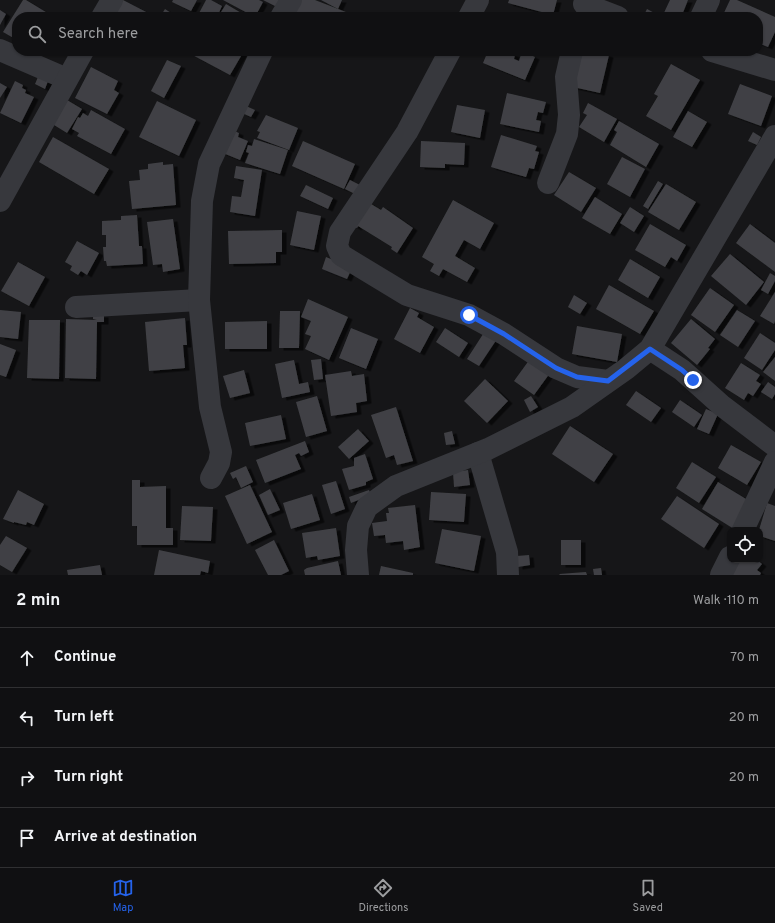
<!DOCTYPE html>
<meta charset="utf-8">
<style>
body{margin:0;font-family:Overpass,sans-serif;background:#19191b;color:#f1f3f6}
.controls{position:absolute;right:12px;bottom:12px;display:grid;overflow:hidden;border-radius:8px;box-shadow:0 1px 3px #0004}
.controls button{width:36px;height:36px;display:grid;place-items:center;padding:0;border:0;border-bottom:1px solid #303032;background:#101012;color:#f1f3f6;font:20px sans-serif}
.stop{position:absolute;width:12px;height:12px;margin:-9px;border:3px solid #2563eb;border-radius:50%;background:#fff}
.stop.end{background:#2563eb;border-color:#fff;box-shadow:0 1px 4px #0008}
.list{margin:0;padding:0;list-style:none}
h2{display:flex;justify-content:space-between;align-items:center;height:52px;margin:0;padding:0 16px;font-size:17px}
h2 small{font-size:13px;font-weight:400;color:#9c9d9f}
.list li{display:grid;grid-template-columns:26px 1fr auto;gap:12px;align-items:center;box-sizing:border-box;height:60px;padding:0 16px;border-top:1px solid #303032}
.list b{display:block;font-size:15px;white-space:nowrap}
.list em{font-size:13px;font-style:normal;color:#9c9d9f}
.icon{flex:none;width:22px;height:22px;fill:none;stroke:currentColor;stroke-width:2;stroke-linecap:round;stroke-linejoin:round}
.map{position:relative;flex:none;width:775px;height:575px;overflow:hidden}
.search{position:absolute;background:#101012;box-shadow:0 1px 3px #0004;left:12px;right:12px;top:12px;height:44px;display:flex;align-items:center;gap:10px;box-sizing:border-box;padding:0 14px;border-radius:16px;color:#9c9d9f;font-size:15px}
.sheet{height:292px;background:#101012}
nav{display:flex;justify-content:space-around;align-items:center;box-sizing:border-box;height:56px;border-top:1px solid #303032;background:#101012;font-size:11px;color:#9c9d9f}
nav a{display:grid;justify-items:center;gap:2px}
nav .on{color:#2563eb}
.map>svg:first-child{display:block}
.building{fill:#404145;filter:url(#shadow)}
.lines{fill:none;stroke-linecap:round;stroke-linejoin:round}
.minor{stroke:#37383d;stroke-width:22}
.route{stroke:#2563eb;stroke-width:5}
</style>
<div class="map">
<svg width="775" height="575" viewBox="0 0 775 575">
<defs>
<filter id="shadow"><feDropShadow dx="4.5" dy="2.5" stdDeviation="0" flood-color="#0009"/></filter>
</defs>
<rect width="100%" height="100%" fill="#161618"/>
<g class="building">
<polygon points="23,0 26,0 49,14 47,17 17,17 17,40 3,32"/>
<polygon points="123,0 150,14 148,17 114,17"/>
<polygon points="173,0 197,0 191,11 172,2"/>
<polygon points="206,0 211,0 222,6 217,17 197,17"/>
<polygon points="223,0 259,0 263,2 255,17"/>
<polygon points="263,0 283,0 279,8"/>
<polygon points="295,0 315,0 351,14 350,17 288,17"/>
<polygon points="321,0 342,0 338,9"/>
<polygon points="509,0 557,0 553,15 508,3"/>
<polygon points="670,0 688,0 682,15 678,13 677,17 662,17"/>
<polygon points="730,0 737,0 775,17 775,32 768,47 758,43 758,17 722,17"/>
<polygon points="226,4 248,17 218,17"/>
<polygon points="165,9 177,17 160,17"/>
<polygon points="647,9 660,16 660,17 643,17"/>
<polygon points="0,10 6,14 0,25"/>
<polygon points="185,51 244,51 230,75"/>
<polygon points="488,51 505,51 515,55 514,59 519,61 522,51 535,57 525,80 483,63"/>
<polygon points="579,51 592,51 609,55 600,93 573,87"/>
<polygon points="167,60 181,66 164,98 151,91"/>
<polygon points="671,64 700,80 671,130 646,116 658,96 654,94"/>
<polygon points="91,67 118,81 114,90 119,93 107,114 75,98"/>
<polygon points="38,77 48,81 45,89 35,84"/>
<polygon points="15,81 23,85 22,88 26,90 25,93 34,97 21,123 0,113"/>
<polygon points="0,83 7,87 0,98"/>
<polygon points="740,84 772,96 761,126 728,114"/>
<polygon points="507,93 546,102 543,113 538,112 536,120 541,121 539,132 500,124"/>
<polygon points="67,100 82,109 67,133 46,120"/>
<polygon points="157,101 196,120 179,156 139,137"/>
<polygon points="588,103 617,119 604,142 579,127 587,115 583,113"/>
<polygon points="457,105 485,110 480,138 451,132"/>
<polygon points="246,106 255,110 251,117 242,113"/>
<polygon points="91,110 125,129 111,154 77,136 79,133 72,129 78,117 80,118 83,113 88,116"/>
<polygon points="688,111 707,122 692,147 673,137"/>
<polygon points="266,115 298,128 289,150 257,138 260,132 257,131"/>
<polygon points="619,121 659,144 646,167 610,145 617,132 614,130"/>
<polygon points="232,130 239,133 238,137 248,141 240,160 218,151"/>
<polygon points="753,132 761,137 757,145 748,141"/>
<polygon points="501,135 537,146 535,151 539,152 534,169 529,168 526,177 491,167"/>
<polygon points="53,137 109,169 94,194 39,162"/>
<polygon points="254,139 288,150 280,174 245,163 249,153 246,152 248,145 252,146"/>
<polygon points="303,141 355,164 344,189 292,166"/>
<polygon points="421,141 465,143 464,165 445,164 445,168 420,167"/>
<polygon points="622,157 645,169 630,197 607,184"/>
<polygon points="163,162 163,165 173,164 176,205 132,209 129,181 140,180 139,170 148,169 148,164"/>
<polygon points="236,166 262,170 255,216 230,212 232,196 241,197 244,180 234,178"/>
<polygon points="569,172 596,188 581,212 554,195"/>
<polygon points="350,180 360,185 355,194 345,189"/>
<polygon points="658,181 663,184 648,209 643,206"/>
<polygon points="666,184 696,202 679,230 648,212"/>
<polygon points="306,185 333,198 328,209 300,196"/>
<polygon points="595,197 622,214 610,234 582,218"/>
<polygon points="453,200 494,223 480,249 464,240 455,256 475,268 467,282 443,269 439,276 430,271 434,264 422,257"/>
<polygon points="366,201 381,210 383,207 413,228 397,253 391,249 392,247 358,226 357,228 352,225"/>
<polygon points="630,207 644,216 634,232 620,223"/>
<polygon points="297,211 321,216 314,250 290,245"/>
<polygon points="137,215 139,246 142,246 143,264 107,266 106,261 104,261 103,247 106,247 106,235 102,235 102,221 121,220 121,216"/>
<polygon points="173,219 180,269 163,272 162,264 153,265 147,222"/>
<polygon points="650,224 686,245 677,261 671,257 665,267 635,250"/>
<polygon points="750,224 775,243 775,272 736,243"/>
<polygon points="282,230 282,252 276,252 276,263 229,264 228,231"/>
<polygon points="77,241 99,253 87,275 81,271 78,275 70,270 72,266 65,262"/>
<polygon points="730,254 764,282 746,305 711,276"/>
<polygon points="326,257 352,268 347,279 322,269"/>
<polygon points="630,259 660,277 648,298 618,280"/>
<polygon points="18,262 45,277 29,306 1,291"/>
<polygon points="770,273 775,276 775,281 768,294 761,290"/>
<polygon points="609,285 654,311 640,334 596,309"/>
<polygon points="710,288 734,305 715,332 691,315"/>
<polygon points="775,292 775,321 774,324 760,316"/>
<polygon points="574,295 587,303 580,314 568,307"/>
<polygon points="308,299 348,317 329,360 305,349 311,336 305,334 311,321 301,317"/>
<polygon points="410,308 419,313 417,317 434,327 420,353 394,339"/>
<polygon points="0,310 21,312 18,339 0,337"/>
<polygon points="737,310 755,321 738,347 720,335"/>
<polygon points="280,311 300,311 299,348 279,348"/>
<polygon points="93,315 104,315 104,322 97,322 96,379 65,378 66,319 97,320 93,319"/>
<polygon points="185,318 187,345 183,345 185,368 149,371 145,322"/>
<polygon points="691,319 715,339 708,348 710,349 697,365 671,343"/>
<polygon points="29,320 60,320 59,379 27,378"/>
<polygon points="267,321 267,349 225,349 225,322"/>
<polygon points="577,326 622,334 617,362 572,354"/>
<polygon points="351,328 378,339 366,369 339,358"/>
<polygon points="445,328 468,343 459,357 436,342"/>
<polygon points="485,331 497,339 479,366 467,359"/>
<polygon points="760,333 775,343 775,350 762,370 744,358"/>
<polygon points="0,344 16,350 6,377 0,375"/>
<polygon points="775,357 775,381 763,372"/>
<polygon points="321,359 323,379 314,380 311,360"/>
<polygon points="530,359 550,373 534,395 514,381"/>
<polygon points="294,360 299,384 308,382 310,392 282,398 275,364"/>
<polygon points="741,363 760,375 756,381 761,384 753,396 748,393 744,400 725,388"/>
<polygon points="244,370 250,393 230,398 223,376"/>
<polygon points="351,371 352,376 364,374 367,401 356,403 357,412 331,416 325,375"/>
<polygon points="485,379 508,401 487,423 464,401"/>
<polygon points="768,382 775,387 775,394 772,399 761,392"/>
<polygon points="636,391 661,408 651,422 626,405"/>
<polygon points="317,396 327,431 306,437 296,402"/>
<polygon points="531,396 538,407 530,412 524,400"/>
<polygon points="680,400 702,415 694,427 672,412"/>
<polygon points="396,407 413,461 397,465 394,455 386,458 371,415"/>
<polygon points="706,409 718,414 709,434 697,429"/>
<polygon points="281,415 286,439 250,446 245,423"/>
<polygon points="570,426 613,454 594,482 552,454"/>
<polygon points="358,429 369,441 349,459 338,447"/>
<polygon points="452,431 455,444 446,445 444,433"/>
<polygon points="305,441 309,452 301,456 299,453 295,455 301,469 265,483 256,460"/>
<polygon points="731,445 761,462 747,485 718,468"/>
<polygon points="365,454 373,479 366,482 366,485 349,490 342,469 354,466 354,458"/>
<polygon points="692,462 716,477 699,503 676,488"/>
<polygon points="246,466 253,482 241,488 236,477 233,479 230,473"/>
<polygon points="468,470 470,485 454,487 453,472"/>
<polygon points="132,480 140,480 140,487 166,486 166,528 173,528 173,545 137,545 137,526 132,526"/>
<polygon points="336,481 345,509 331,514 322,485"/>
<polygon points="718,482 751,502 734,529 702,509"/>
<polygon points="250,485 272,532 247,544 225,496"/>
<polygon points="270,489 280,510 268,515 259,495"/>
<polygon points="18,490 44,504 34,525 27,522 26,525 14,522 14,523 3,519"/>
<polygon points="369,490 371,495 351,503 349,497"/>
<polygon points="431,492 466,494 464,522 429,520"/>
<polygon points="312,494 320,520 291,529 283,503"/>
<polygon points="677,496 719,524 704,548 661,519"/>
<polygon points="767,503 775,506 775,541 760,536 759,530"/>
<polygon points="415,505 420,547 404,550 403,541 386,543 385,535 374,536 372,523 387,521 386,513 389,513 388,508"/>
<polygon points="182,506 213,507 211,541 180,540"/>
<polygon points="336,528 340,556 318,560 317,556 306,558 302,533"/>
<polygon points="442,529 481,536 474,571 435,563"/>
<polygon points="6,536 27,548 12,572 0,565 0,545"/>
<polygon points="274,540 289,571 281,575 268,575 255,550"/>
<rect x="561" y="540" width="20" height="25"/>
<polygon points="159,550 210,561 208,573 201,571 200,575 154,575"/>
<polygon points="529,555 530,565 518,567 517,556"/>
<polygon points="736,560 757,560 762,564 757,570 761,573 760,575 725,575"/>
<polygon points="338,561 341,575 305,575 304,570 307,568"/>
<polygon points="100,565 102,575 68,575 67,570"/>
<polygon points="381,566 413,573 413,575 379,575"/>
<polygon points="601,568 602,575 594,575 593,569"/>
<polygon points="586,572 587,575 560,575 559,574"/>
</g>
<g class="lines">
<g class="minor">
<polyline points="584,4 618,17"/>
<polyline points="102,17 112,0"/>
<polyline points="281,17 291,0"/>
<polyline points="469,17 478,0"/>
<polyline points="701,17 709,0"/>
<polyline points="0,50 67,79"/>
<polyline points="450,51 407,132 340,232 337,246 341,255 407,295 469,315 504,334 556,368 577,377 608,381"/>
<polyline points="712,51 775,70"/>
<polyline points="548,183 567,134 569,115 566,77 572,51"/>
<polyline points="0,201 83,51"/>
<polyline points="76,307 199,300"/>
<polyline points="650,349 682,370 721,405 775,446"/>
<polyline points="478,453 507,552 508,575"/>
<polyline points="211,478 219,463 221,452 210,407 199,300 202,201 209,164 262,51"/>
<polyline points="743,530 775,462"/>
<polyline points="358,575 356,550 358,526 367,507 396,486 488,449 572,407 626,369 650,349 775,136"/>
<polyline points="721,575 730,557"/>
</g>
</g>
<g class="lines">
<polyline class="route" points="469,315 504,334 556,368 577,377 608,381 650,349 682,370 693,380"/>
</g>
</svg>
<div class="controls">
<button><svg class="icon" aria-label="locate" viewBox="0 0 24 24"><circle cx="12" cy="12" r="6"/><path d="M12 2v4M12 18v4M2 12h4M18 12h4"/></svg></button>
</div>
<div class="stop" style="left:469px;top:315px"></div>
<div class="stop end" style="left:693px;top:380px"></div>
<div class="search"><svg class="icon" aria-label="search" viewBox="0 0 24 24"><circle cx="10" cy="10" r="6"/><path d="M15 15l6 6"/></svg>Search here</div>
</div>
<section class="sheet">
<h2>2 min<small>Walk · 110 m</small></h2>
<ul class="list">
<li><svg class="icon" aria-label="ahead" viewBox="0 0 24 24"><path d="M12 20V5M6 11l6-6 6 6"/></svg><div><b>Continue</b></div><em>70 m</em></li>
<li><svg class="icon" aria-label="left" viewBox="0 0 24 24"><path d="M17 20v-9H6M10 6l-5 5 5 5"/></svg><div><b>Turn left</b></div><em>20 m</em></li>
<li><svg class="icon" aria-label="right" viewBox="0 0 24 24"><path d="M7 20v-9h11M14 6l5 5-5 5"/></svg><div><b>Turn right</b></div><em>20 m</em></li>
<li><svg class="icon" aria-label="arrive" viewBox="0 0 24 24"><path d="M6 21V4h12l-3 4 3 4H6"/></svg><div><b>Arrive at destination</b></div></li>
</ul>
</section>
<nav>
<a class="on"><svg class="icon" aria-label="map" viewBox="0 0 24 24"><path d="M3 6l6-2 6 2 6-2v14l-6 2-6-2-6 2zM9 4v14M15 6v14"/></svg>Map</a>
<a><svg class="icon" aria-label="directions" viewBox="0 0 24 24"><path d="M12 3l9 9-9 9-9-9zM9 14v-3h6M13 9l2 2-2 2"/></svg>Directions</a>
<a><svg class="icon" aria-label="saved" viewBox="0 0 24 24"><path d="M7 4h10v16l-5-4-5 4z"/></svg>Saved</a>
</nav>
